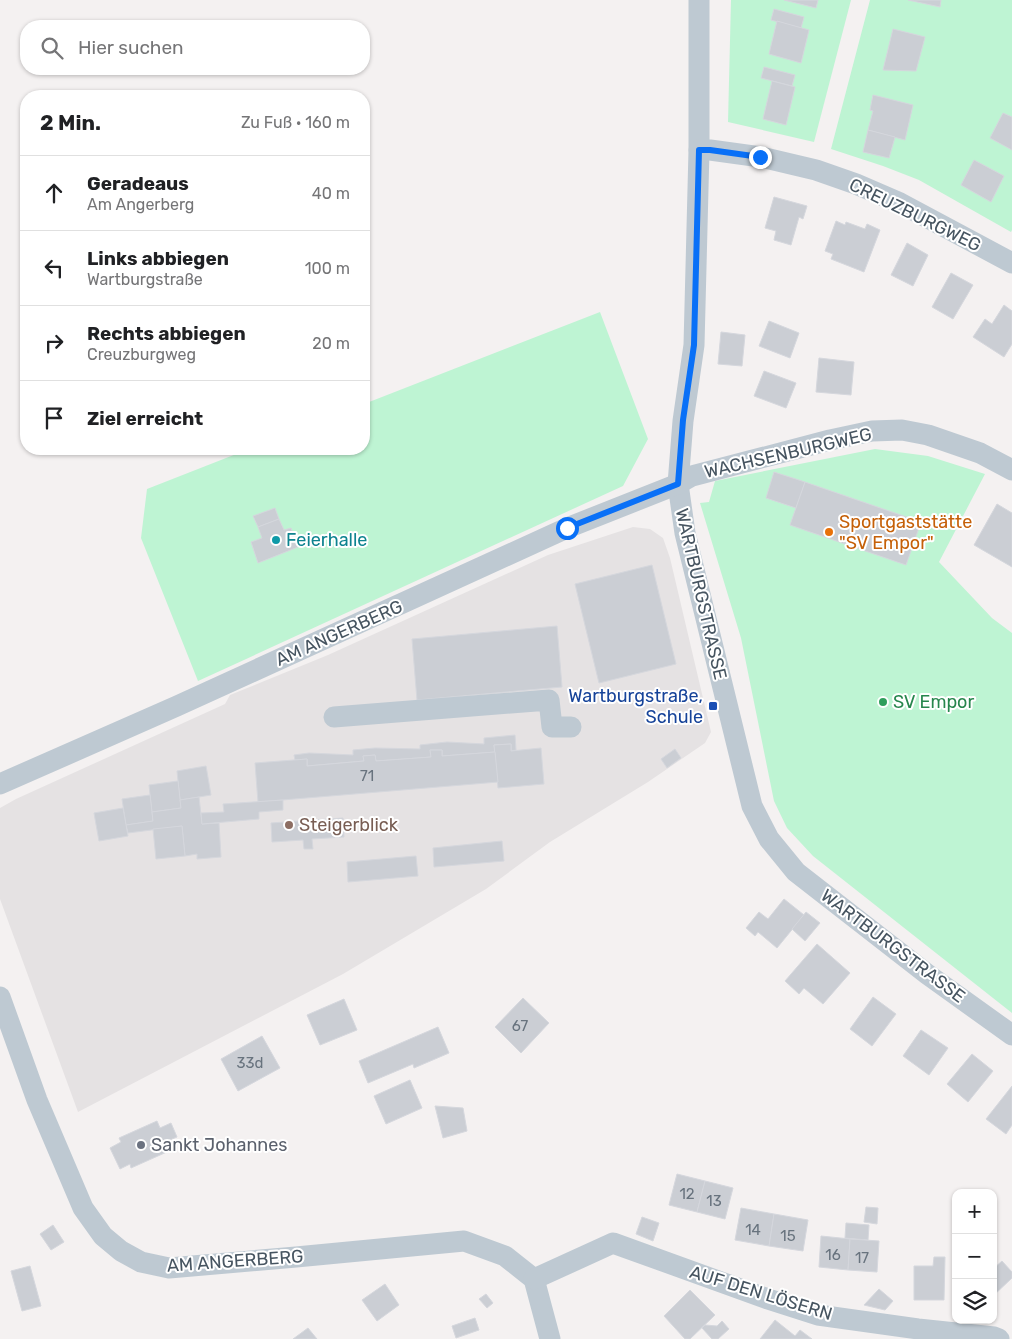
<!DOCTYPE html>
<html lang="de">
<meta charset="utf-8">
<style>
body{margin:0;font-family:Rubik,sans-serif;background:#f6f6f6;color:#202124}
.controls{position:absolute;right:15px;bottom:15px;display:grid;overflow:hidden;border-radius:10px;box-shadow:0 1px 4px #0004}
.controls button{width:45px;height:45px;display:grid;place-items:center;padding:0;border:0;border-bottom:1px solid #e0e0e0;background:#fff;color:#202124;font:25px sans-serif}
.stop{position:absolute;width:15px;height:15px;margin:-11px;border:4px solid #0970f7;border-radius:50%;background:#fff}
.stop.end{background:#0970f7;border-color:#fff;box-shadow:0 1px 5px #0008}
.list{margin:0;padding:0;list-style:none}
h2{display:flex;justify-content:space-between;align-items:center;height:65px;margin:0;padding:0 20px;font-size:21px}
h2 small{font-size:16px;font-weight:400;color:#757577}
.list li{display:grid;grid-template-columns:32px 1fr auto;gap:15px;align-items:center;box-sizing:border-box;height:75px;padding:0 20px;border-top:1px solid #e0e0e0}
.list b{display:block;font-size:19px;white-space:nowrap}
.list p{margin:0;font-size:16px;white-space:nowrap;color:#757577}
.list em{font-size:16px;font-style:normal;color:#757577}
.icon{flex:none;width:28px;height:28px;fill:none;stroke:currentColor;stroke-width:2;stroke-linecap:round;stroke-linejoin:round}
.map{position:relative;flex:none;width:1012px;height:1339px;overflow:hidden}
.search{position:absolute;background:#fff;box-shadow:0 1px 4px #0004;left:20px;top:20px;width:350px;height:55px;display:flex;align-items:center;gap:12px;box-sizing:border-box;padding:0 18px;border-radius:20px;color:#757577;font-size:19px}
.panel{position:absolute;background:#fff;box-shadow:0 1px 4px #0004;left:20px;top:90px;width:350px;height:365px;border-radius:20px}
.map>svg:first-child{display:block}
.education{fill:#e5e2e3}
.green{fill:#bef4d3}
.building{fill:#cbced4;stroke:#d5d7dd}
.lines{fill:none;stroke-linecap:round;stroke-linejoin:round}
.street{stroke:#bec9d2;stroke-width:21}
.route{stroke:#0970f7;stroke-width:6}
.food-dot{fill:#e8710a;stroke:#fff;stroke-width:2}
.culture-dot{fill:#0f9aa8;stroke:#fff;stroke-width:2}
.leisure-dot{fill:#2e9e5b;stroke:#fff;stroke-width:2}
.transit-dot{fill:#1a4fb4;stroke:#fff;stroke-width:2}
.education-dot{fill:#8d6e63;stroke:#fff;stroke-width:2}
.worship-dot{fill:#6b7280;stroke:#fff;stroke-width:2}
.labels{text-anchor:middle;stroke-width:4;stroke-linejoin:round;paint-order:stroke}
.number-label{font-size:15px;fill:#68737e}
.street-label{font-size:18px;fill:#475561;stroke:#fff}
.food-label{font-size:18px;fill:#c56008;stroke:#fff;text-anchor:start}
.culture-label{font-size:18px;fill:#0d838f;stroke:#fff;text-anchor:start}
.transit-label{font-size:18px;fill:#164399;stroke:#fff;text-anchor:end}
.leisure-label{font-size:18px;fill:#27864d;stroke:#fff;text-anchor:start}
.education-label{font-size:18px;fill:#785e54;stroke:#fff;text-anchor:start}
.worship-label{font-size:18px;fill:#5b616d;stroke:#fff;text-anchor:start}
</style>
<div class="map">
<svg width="1012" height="1339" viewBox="0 0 1012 1339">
<rect width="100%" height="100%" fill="#f4f1f1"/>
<polygon class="education" points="633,527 650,529 663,538 670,558 711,732 705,743 648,782 550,842 486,889 343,974 78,1112 0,899 0,808 16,799 225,704 230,695 328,655 548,555"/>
<g class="green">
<polygon points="731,0 851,0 814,142 728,122"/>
<polygon points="870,0 1012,0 1012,230 1011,232 919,180 883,166 831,149"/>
<polygon points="600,312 648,439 623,486 198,681 141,538 147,489 249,449 364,449 364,404"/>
<polygon points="875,449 928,456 985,474 939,562 992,618 1012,633 1012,1013 813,856 787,828 774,801 741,638 700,503 709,502 715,481"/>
</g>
<g class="building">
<polygon points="784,0 818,0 816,8"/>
<polygon points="908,0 941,0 940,7"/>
<polygon points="774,9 804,17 801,28 771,20"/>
<polygon points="777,21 809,30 801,63 769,54"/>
<polygon points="893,29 925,37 916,71 883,70"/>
<polygon points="764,67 795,75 792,86 761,78"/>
<polygon points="772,81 795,87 786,125 763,119"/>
<polygon points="873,95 913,105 905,140 868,130 873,111 870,110"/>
<polygon points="1003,113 1012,117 1012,150 990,138"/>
<polygon points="868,130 895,137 889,158 863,152"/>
<polygon points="974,160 1004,176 991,202 961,185"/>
<polygon points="774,197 807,206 803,219 799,217 791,245 774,240 776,231 765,228"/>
<polygon points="836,221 845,225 846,222 865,229 867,224 880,230 864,272 831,259 833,254 825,251"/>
<polygon points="907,243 928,255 913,286 891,275"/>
<polygon points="951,273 973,285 953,319 932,307"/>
<polygon points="1004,305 1012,311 1012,344 1004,357 973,337 985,319 992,324"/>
<polygon points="769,321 799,333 790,358 759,346"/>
<polygon points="721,332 745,335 742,366 718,364"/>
<polygon points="819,358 854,362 851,395 816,392"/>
<polygon points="764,371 796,383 786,408 754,396"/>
<polygon points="774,472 805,482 796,508 766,498"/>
<polygon points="805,482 921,522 906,565 790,525"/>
<polygon points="997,504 1012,513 1012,567 974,545"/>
<polygon points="275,508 279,519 258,527 253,516"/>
<polygon points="279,519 284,530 291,528 298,547 258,563 251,542 262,538 258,527"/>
<polygon points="652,565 676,664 599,683 575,584"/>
<polygon points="557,626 562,687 417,700 412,639"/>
<polygon points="515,735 516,750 511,751 511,744 494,745 495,752 442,756 442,750 430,750 431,757 376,761 375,755 363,756 364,761 307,766 307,759 295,760 294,755 309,753 353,755 353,750 375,748 420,749 420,745 447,742 484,744 484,738"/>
<polygon points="511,744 511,751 541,748 544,784 498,788 494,745"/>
<polygon points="675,749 681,758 667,768 661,759"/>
<polygon points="430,750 442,750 442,756 495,752 498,782 258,802 255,763 307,759 307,766 364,761 363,756 375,755 376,761 431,757"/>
<polygon points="206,766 211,795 180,800 177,771"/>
<polygon points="178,781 181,808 152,812 149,785"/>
<polygon points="150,795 153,821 126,825 122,799"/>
<polygon points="199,797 202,824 219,823 221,857 197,859 197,854 185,856 182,826 128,833 126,825 153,821 152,812 181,808 180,800"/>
<polygon points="283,800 283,810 259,812 259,819 202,824 201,813 224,812 223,804"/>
<polygon points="123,808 128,836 99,841 94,813"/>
<polygon points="343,818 344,837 312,839 313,849 304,849 303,840 272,842 271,823"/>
<polygon points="182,826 185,856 156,859 153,829"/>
<polygon points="502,841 504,861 434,867 433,848"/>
<polygon points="416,856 418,876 348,882 347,862"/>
<polygon points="784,899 804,915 777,948 758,932 755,936 746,928 759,912 768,919"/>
<polygon points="806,912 820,923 805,941 792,929"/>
<polygon points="817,944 850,973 823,1004 804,988 799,994 785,981"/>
<polygon points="873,997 896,1014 872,1046 850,1029"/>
<polygon points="523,998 549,1023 521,1053 495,1027"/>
<polygon points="344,999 357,1030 320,1045 307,1015"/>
<polygon points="438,1027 449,1053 414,1068 413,1064 368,1083 359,1061"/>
<polygon points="921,1030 948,1048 929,1075 903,1056"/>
<polygon points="262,1036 280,1068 238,1091 221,1059"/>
<polygon points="972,1054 993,1071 968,1102 947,1084"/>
<polygon points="410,1080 422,1108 386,1124 374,1096"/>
<polygon points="1012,1086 1012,1125 1006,1134 986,1119"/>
<polygon points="435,1106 463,1108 467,1131 443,1138"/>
<polygon points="157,1121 160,1128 171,1123 177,1137 165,1142 169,1151 131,1168 130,1164 120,1169 110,1148 121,1142 119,1138"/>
<polygon points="677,1174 705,1181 697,1212 669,1205"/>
<polygon points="705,1181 733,1188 725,1219 697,1212"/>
<polygon points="866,1207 878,1208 877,1224 864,1222"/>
<polygon points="741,1208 774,1214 769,1246 735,1240"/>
<polygon points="774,1214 808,1220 803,1251 769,1246"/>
<polygon points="642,1217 659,1223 653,1241 636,1234"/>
<polygon points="846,1223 869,1225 868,1240 845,1238"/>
<polygon points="53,1225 64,1242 51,1250 40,1234"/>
<polygon points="821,1236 850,1239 848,1270 819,1267"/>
<polygon points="850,1239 879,1241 877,1272 848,1270"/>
<polygon points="934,1257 945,1257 944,1300 914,1300 914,1266 933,1266"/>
<polygon points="1002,1261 1012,1272 1012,1278 993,1296 993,1269"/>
<polygon points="30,1266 41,1306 22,1311 11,1271"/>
<polygon points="385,1284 399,1305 377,1321 362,1300"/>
<polygon points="879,1289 893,1301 885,1310 864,1305"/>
<polygon points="690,1290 715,1315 690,1339 685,1339 664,1316"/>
<polygon points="486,1294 493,1303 487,1308 479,1299"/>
<polygon points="475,1318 479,1330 456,1338 452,1326"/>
<polygon points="775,1320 795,1336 800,1330 812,1339 760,1339"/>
<polygon points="722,1321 729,1329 718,1339 712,1339 702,1328 705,1325 717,1326"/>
<polygon points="308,1328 317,1339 293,1339"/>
</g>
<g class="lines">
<g class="street">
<polyline points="699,0 699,150 694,345 683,421 678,484 685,533 752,806 769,839 796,872 927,974 1012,1035"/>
<polyline points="699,150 710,150 761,157 816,170 856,184 900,203 1012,263"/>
<polyline points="334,717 549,700 552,727 571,727"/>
<polyline points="0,784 177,706 567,528 678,484 692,476 830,440 872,431 902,430 928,435 980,453 1012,470"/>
<polyline points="0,997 37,1100 83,1208 103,1236 121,1251 141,1262 169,1268 296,1257 464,1241 505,1256 534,1279 550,1339"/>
<polyline points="534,1279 613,1243 768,1299 818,1315 918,1329 994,1337 999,1339"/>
</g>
</g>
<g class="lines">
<polyline class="route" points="567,528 678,484 683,420 694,345 699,150 710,150 760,157"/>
</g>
<circle class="food-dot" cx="829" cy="532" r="5"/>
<circle class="culture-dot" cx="276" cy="540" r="5"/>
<circle class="leisure-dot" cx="883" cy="702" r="5"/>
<rect class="transit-dot" x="708" y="701" width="10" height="10" rx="2.5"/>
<circle class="education-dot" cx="289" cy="825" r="5"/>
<circle class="worship-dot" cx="141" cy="1145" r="5"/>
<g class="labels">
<g class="number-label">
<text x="367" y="781">71</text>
<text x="520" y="1031">67</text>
<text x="250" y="1068">33d</text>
<text x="687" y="1199">12</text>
<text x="714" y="1206">13</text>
<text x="753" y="1235">14</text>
<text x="788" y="1241">15</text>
<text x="833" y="1260">16</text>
<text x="862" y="1263">17</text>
</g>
<g class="street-label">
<text transform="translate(915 215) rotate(26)" y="6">CREUZBURGWEG</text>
<text transform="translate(788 453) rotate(-13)" y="6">WACHSENBURGWEG</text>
<text transform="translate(701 594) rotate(77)" y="6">WARTBURGSTRASSE</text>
<text transform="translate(339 633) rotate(-24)" y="6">AM ANGERBERG</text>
<text transform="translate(893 946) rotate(37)" y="6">WARTBURGSTRASSE</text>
<text transform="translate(235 1261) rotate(-4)" y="6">AM ANGERBERG</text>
<text transform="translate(761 1293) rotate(17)" y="6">AUF DEN LÖSERN</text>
</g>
<g class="food-label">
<text x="839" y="528">Sportgaststätte<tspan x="839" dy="21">"SV Empor"</tspan></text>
</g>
<g class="culture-label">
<text x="286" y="546">Feierhalle</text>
</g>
<g class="transit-label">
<text x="703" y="702">Wartburgstraße,<tspan x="703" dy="21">Schule</tspan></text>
</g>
<g class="leisure-label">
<text x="893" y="708">SV Empor</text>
</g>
<g class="education-label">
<text x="299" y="831">Steigerblick</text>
</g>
<g class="worship-label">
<text x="151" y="1151">Sankt Johannes</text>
</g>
</g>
</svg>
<div class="controls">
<button>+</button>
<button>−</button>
<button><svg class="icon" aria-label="layers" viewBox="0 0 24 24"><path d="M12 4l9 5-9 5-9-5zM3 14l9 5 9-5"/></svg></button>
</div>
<div class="stop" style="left:567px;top:528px"></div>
<div class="stop end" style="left:760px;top:157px"></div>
<div class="search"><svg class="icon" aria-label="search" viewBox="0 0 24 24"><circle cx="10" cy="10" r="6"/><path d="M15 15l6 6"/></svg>Hier suchen</div>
<section class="panel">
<h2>2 Min.<small>Zu Fuß · 160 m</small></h2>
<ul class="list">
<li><svg class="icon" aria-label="ahead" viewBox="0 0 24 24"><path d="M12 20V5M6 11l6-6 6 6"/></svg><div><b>Geradeaus</b><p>Am Angerberg</p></div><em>40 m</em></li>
<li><svg class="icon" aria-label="left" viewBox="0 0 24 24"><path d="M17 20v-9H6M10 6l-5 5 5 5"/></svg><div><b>Links abbiegen</b><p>Wartburgstraße</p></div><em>100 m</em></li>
<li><svg class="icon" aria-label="right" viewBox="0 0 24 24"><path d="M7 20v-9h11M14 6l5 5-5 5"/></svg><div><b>Rechts abbiegen</b><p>Creuzburgweg</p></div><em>20 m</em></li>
<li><svg class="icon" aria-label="arrive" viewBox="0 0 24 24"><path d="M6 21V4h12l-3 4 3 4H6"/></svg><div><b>Ziel erreicht</b></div></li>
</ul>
</section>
</div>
